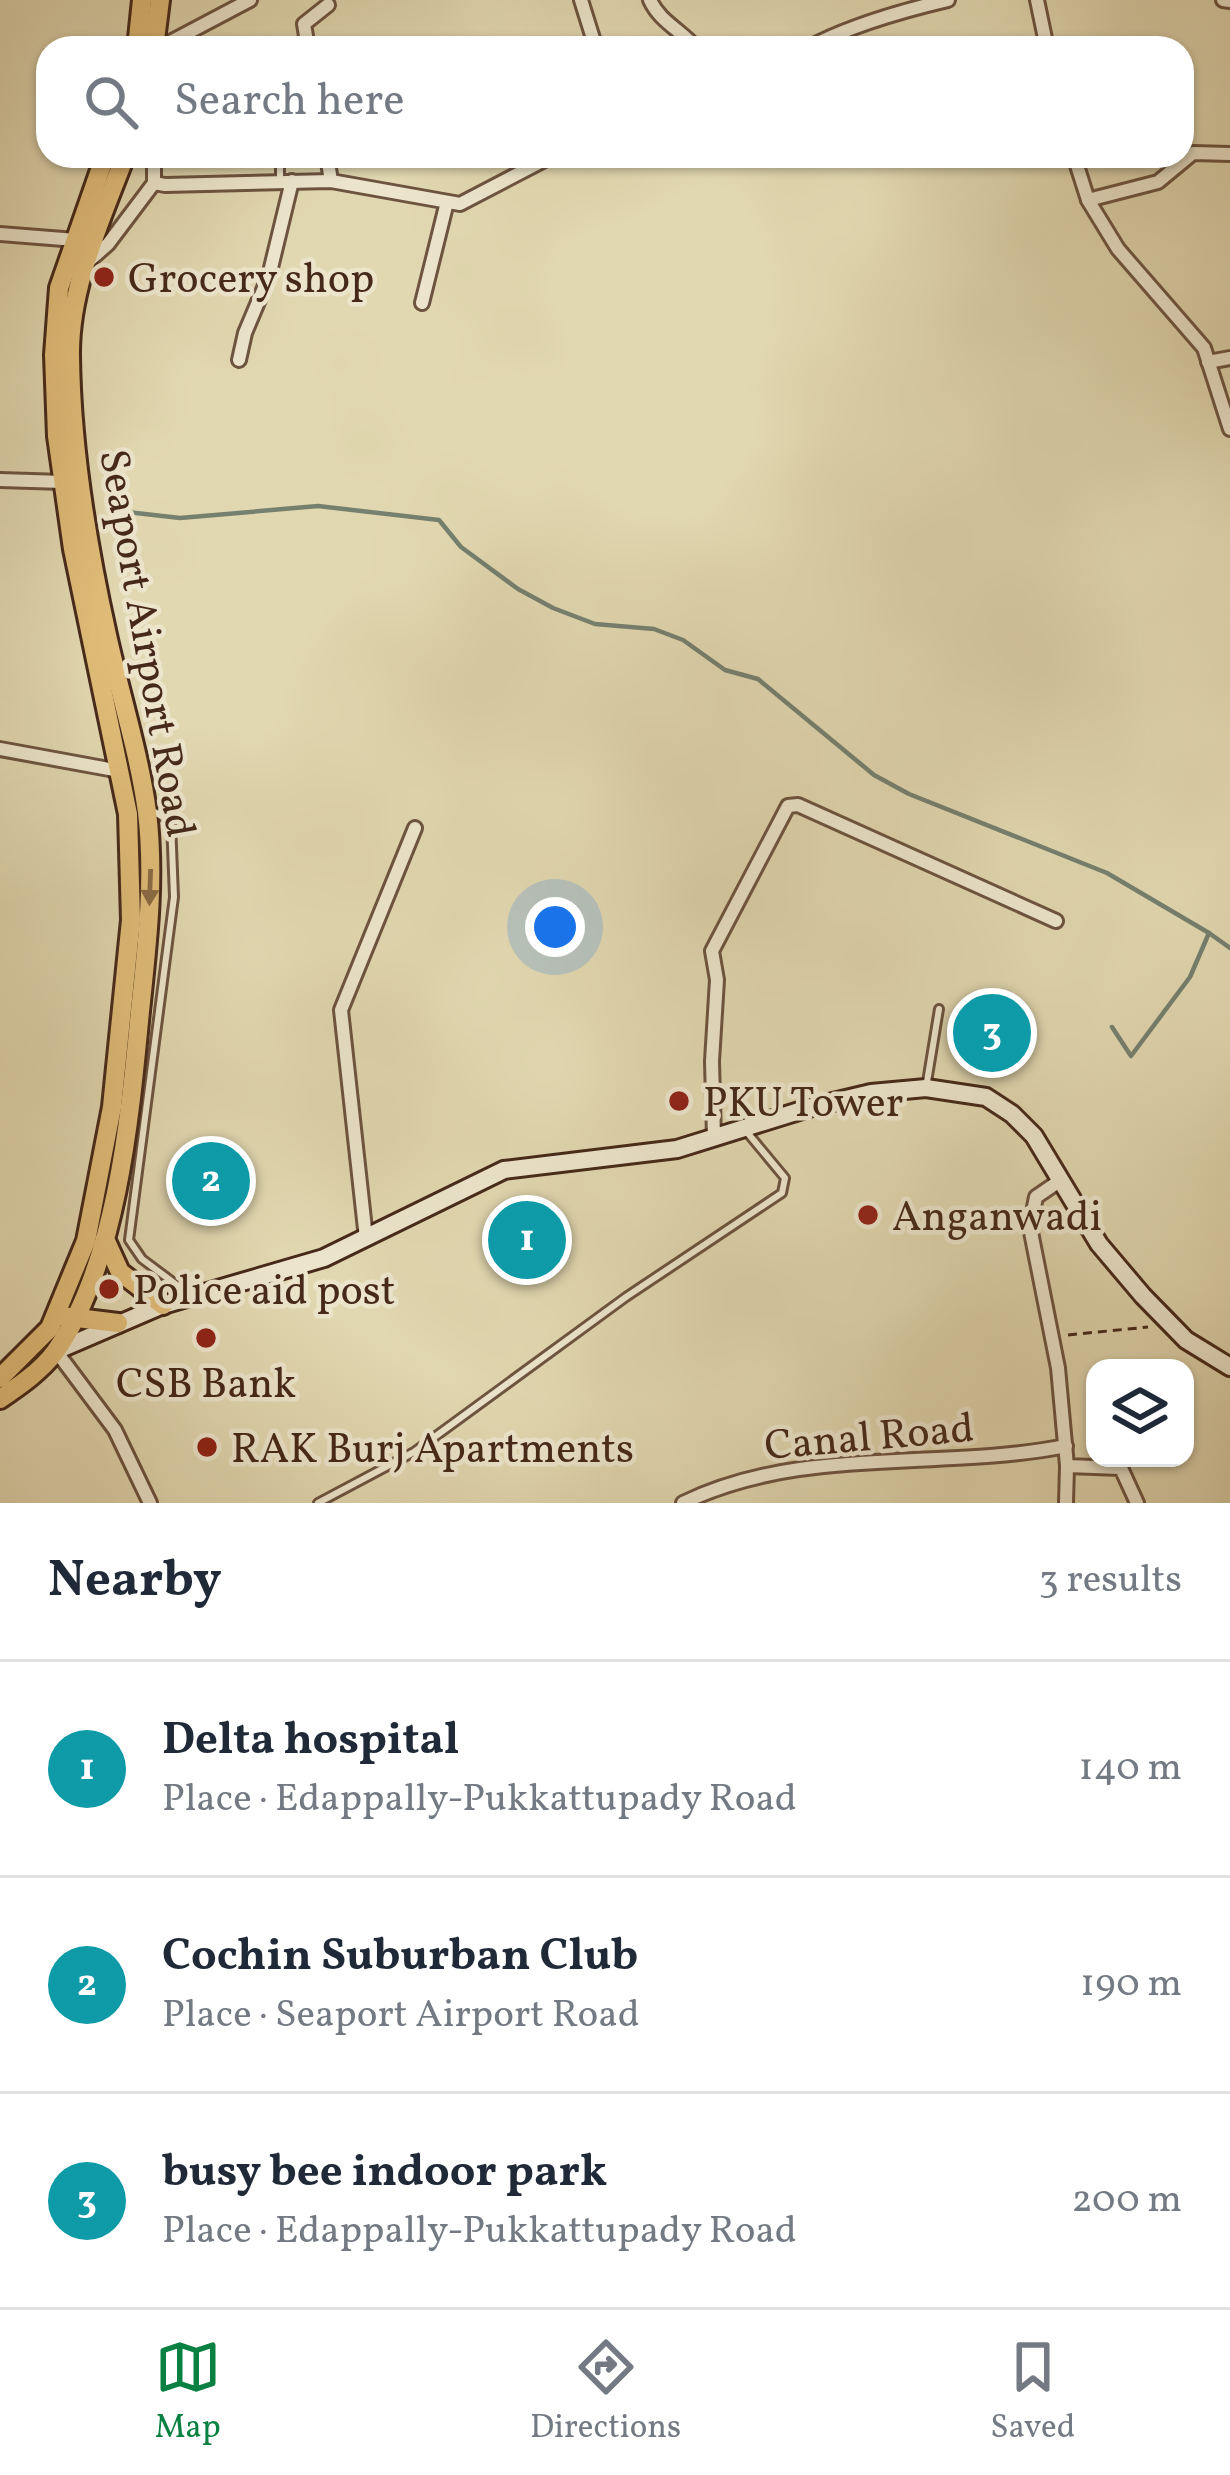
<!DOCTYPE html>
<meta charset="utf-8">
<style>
body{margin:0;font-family:Vollkorn,serif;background:#f6f6f7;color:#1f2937}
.controls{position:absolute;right:36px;bottom:36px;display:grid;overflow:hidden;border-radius:24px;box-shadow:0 3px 9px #0004}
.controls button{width:108px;height:108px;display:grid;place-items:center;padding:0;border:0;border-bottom:3px solid #e0e1e3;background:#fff;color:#1f2937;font:60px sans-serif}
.you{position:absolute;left:555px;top:927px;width:42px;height:42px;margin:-30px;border:9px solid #fff;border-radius:50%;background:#1a73e8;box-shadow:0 0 0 18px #1a73e833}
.badge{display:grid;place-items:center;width:78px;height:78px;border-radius:50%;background:#0b8043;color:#fff;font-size:39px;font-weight:700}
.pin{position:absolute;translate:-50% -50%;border:6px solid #fff;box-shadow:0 3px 12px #0006}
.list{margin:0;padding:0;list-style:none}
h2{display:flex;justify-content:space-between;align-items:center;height:156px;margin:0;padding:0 48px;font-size:51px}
h2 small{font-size:39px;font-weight:400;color:#747a83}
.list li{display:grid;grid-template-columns:78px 1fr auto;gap:36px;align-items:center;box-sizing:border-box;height:216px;padding:0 48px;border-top:3px solid #e0e1e3}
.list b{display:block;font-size:45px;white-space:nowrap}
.list p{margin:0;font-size:39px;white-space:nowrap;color:#747a83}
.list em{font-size:39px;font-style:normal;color:#747a83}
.icon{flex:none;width:66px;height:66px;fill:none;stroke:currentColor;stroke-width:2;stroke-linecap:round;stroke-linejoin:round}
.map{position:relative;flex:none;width:1230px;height:1503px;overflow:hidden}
.search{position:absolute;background:#fff;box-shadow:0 3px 9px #0004;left:36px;right:36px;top:36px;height:132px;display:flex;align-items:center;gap:30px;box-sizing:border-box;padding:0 42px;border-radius:36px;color:#747a83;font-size:45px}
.sheet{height:804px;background:#fff}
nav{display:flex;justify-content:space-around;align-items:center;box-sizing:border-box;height:168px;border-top:3px solid #e0e1e3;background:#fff;font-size:33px;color:#747a83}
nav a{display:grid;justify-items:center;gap:6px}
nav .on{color:#0b8043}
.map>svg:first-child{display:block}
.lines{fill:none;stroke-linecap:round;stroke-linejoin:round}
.stream{stroke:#75806f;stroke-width:4.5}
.service-casing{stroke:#6d5440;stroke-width:12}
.minor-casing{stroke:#6d5440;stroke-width:18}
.secondary-casing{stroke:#46291a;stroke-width:22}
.primary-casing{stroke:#46291a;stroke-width:24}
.path{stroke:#46291a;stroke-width:3;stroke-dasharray:9 6;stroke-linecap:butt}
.service{stroke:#ece5cc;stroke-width:6}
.minor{stroke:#ece5cc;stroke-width:12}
.secondary{stroke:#ece5cc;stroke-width:16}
.primary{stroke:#e0bc78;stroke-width:18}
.oneway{fill:#8b6b44}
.poi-dot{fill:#8f2418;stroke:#ece5cc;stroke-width:4.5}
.labels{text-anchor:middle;stroke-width:9;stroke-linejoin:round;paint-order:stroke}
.poi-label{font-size:42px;fill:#46291a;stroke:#ece5cc;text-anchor:start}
.street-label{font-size:42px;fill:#46291a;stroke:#ece5cc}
</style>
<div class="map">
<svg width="1230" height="1503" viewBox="0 0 1230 1503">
<rect width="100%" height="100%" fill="#e1d7b0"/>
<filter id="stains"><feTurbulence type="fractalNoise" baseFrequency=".00167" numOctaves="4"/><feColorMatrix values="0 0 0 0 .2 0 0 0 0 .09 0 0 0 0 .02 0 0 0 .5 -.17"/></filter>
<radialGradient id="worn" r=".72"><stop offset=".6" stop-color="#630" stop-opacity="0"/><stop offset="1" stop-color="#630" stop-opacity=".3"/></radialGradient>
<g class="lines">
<g class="stream">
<polyline points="127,512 180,518 318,506 439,520 461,547 518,589 553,608 595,624 654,629 683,640 725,670 758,679 874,775 909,794 1107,873 1209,933 1190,977 1131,1056 1112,1027"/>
<polyline points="1209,933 1230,948"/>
</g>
<g class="service-casing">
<g id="service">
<polyline points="280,181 280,156"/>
<polyline points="153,811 171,822 174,897 129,1240 142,1259 186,1292"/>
<polyline points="927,1082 939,1009"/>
<polyline points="318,1503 414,1452 626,1297 782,1193 785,1178 746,1131"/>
</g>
</g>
<g class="minor-casing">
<g id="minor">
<polyline points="581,0 596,48"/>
<path d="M650,0C660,22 681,30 696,48"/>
<polyline points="1037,0 1047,48"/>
<polyline points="1223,0 1230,1"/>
<polyline points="159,48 250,0"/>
<polyline points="308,48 304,24 328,5"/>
<path d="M808,48C851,25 901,11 948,0"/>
<polyline points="154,156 154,183 165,185 331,181 460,204 552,156"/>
<polyline points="327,156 331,181"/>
<polyline points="1074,156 1088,200 1118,249 1204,348 1230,429"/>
<polyline points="1088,200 1158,182 1193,153 1230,154"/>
<polyline points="0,234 76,240"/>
<polyline points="90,260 108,244 154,183"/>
<polyline points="422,303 447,202"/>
<polyline points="239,360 245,333 269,276 292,181"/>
<polyline points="1208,362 1230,358"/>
<polyline points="0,480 63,482"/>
<polyline points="0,749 120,771"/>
<polyline points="714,1138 712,1061 717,980 712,951 788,806 798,805 1056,921"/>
<polyline points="1058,1182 1036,1197 1030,1227 1058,1368 1067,1466 1121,1468 1137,1503"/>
<polyline points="366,1238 341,1010 415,828"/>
<polyline points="56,1351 115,1430 150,1503"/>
<path d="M683,1503C802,1445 939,1471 1066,1446"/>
<polyline points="1066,1503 1067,1466"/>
</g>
</g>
<g class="secondary-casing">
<polyline id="secondary" points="56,1351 163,1305 324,1258 504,1170 677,1149 812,1107 871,1093 926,1088 986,1097 1012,1114 1034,1136 1099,1244 1143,1296 1186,1340 1230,1367"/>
</g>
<g class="primary-casing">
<g id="primary">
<polyline points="137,48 142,0"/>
<polyline points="154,48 160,0"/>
<polyline points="105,1239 120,1272 163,1305"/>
<polyline points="61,1316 118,1323"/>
<polyline points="0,1378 50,1328 86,1241 112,1107 131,920 128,814 73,549 57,436 54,355 59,288 105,156"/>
<path d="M0,1399C19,1386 41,1371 55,1352C117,1265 130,1116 140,1011C147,945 155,879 147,812C139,753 120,694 107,635C87,545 71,448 70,356C69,287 101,220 125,156"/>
</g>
</g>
<polyline class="path" points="1068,1335 1148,1327"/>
<use href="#service" class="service"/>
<use href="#minor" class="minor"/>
<use href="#secondary" class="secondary"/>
<use href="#primary" class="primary"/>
</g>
<defs><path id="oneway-solid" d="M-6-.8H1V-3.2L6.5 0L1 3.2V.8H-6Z" transform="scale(3)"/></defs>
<use class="oneway" href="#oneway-solid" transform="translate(150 887) rotate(92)"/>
<g class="poi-dot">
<circle cx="104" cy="277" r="12"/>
<circle cx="679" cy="1101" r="12"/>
<circle cx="868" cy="1215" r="12"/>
<circle cx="109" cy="1289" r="12"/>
<circle cx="206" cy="1338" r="12"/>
<circle cx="207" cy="1447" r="12"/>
</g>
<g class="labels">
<g class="poi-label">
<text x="128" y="292">Grocery shop</text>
<text x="703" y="1116">PKU Tower</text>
<text x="892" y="1230">Anganwadi</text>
<text x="133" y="1304">Police aid post</text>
<text x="206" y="1397" text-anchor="middle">CSB Bank</text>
<text x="231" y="1462">RAK Burj Apartments</text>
</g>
<g class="street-label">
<text transform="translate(149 643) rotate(80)" y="15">Seaport Airport Road</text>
<text transform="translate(869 1435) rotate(-5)" y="15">Canal Road</text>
</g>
</g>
<rect width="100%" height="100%" filter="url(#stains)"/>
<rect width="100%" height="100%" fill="url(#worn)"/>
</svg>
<div class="controls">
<button><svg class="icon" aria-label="layers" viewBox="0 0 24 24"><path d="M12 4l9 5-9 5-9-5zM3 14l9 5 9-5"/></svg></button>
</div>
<div class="you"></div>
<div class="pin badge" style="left:527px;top:1240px;background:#0f9aa8">1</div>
<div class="pin badge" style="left:211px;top:1181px;background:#0f9aa8">2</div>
<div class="pin badge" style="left:992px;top:1033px;background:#0f9aa8">3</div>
<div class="search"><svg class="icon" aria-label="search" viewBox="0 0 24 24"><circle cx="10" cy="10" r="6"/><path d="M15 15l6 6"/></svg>Search here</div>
</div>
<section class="sheet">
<h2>Nearby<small>3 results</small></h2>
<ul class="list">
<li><span class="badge" style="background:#0f9aa8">1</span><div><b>Delta hospital</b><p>Place · Edappally-Pukkattupady Road</p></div><em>140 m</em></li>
<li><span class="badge" style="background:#0f9aa8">2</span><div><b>Cochin Suburban Club</b><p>Place · Seaport Airport Road</p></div><em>190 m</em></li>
<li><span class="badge" style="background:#0f9aa8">3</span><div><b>busy bee indoor park</b><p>Place · Edappally-Pukkattupady Road</p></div><em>200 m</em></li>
</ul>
</section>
<nav>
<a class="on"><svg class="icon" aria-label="map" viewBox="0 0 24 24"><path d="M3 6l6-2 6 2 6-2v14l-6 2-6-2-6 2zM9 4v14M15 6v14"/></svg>Map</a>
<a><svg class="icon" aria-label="directions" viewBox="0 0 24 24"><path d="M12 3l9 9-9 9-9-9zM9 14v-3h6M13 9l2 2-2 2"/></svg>Directions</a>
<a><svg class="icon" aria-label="saved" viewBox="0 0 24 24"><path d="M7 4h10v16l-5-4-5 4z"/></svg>Saved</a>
</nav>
